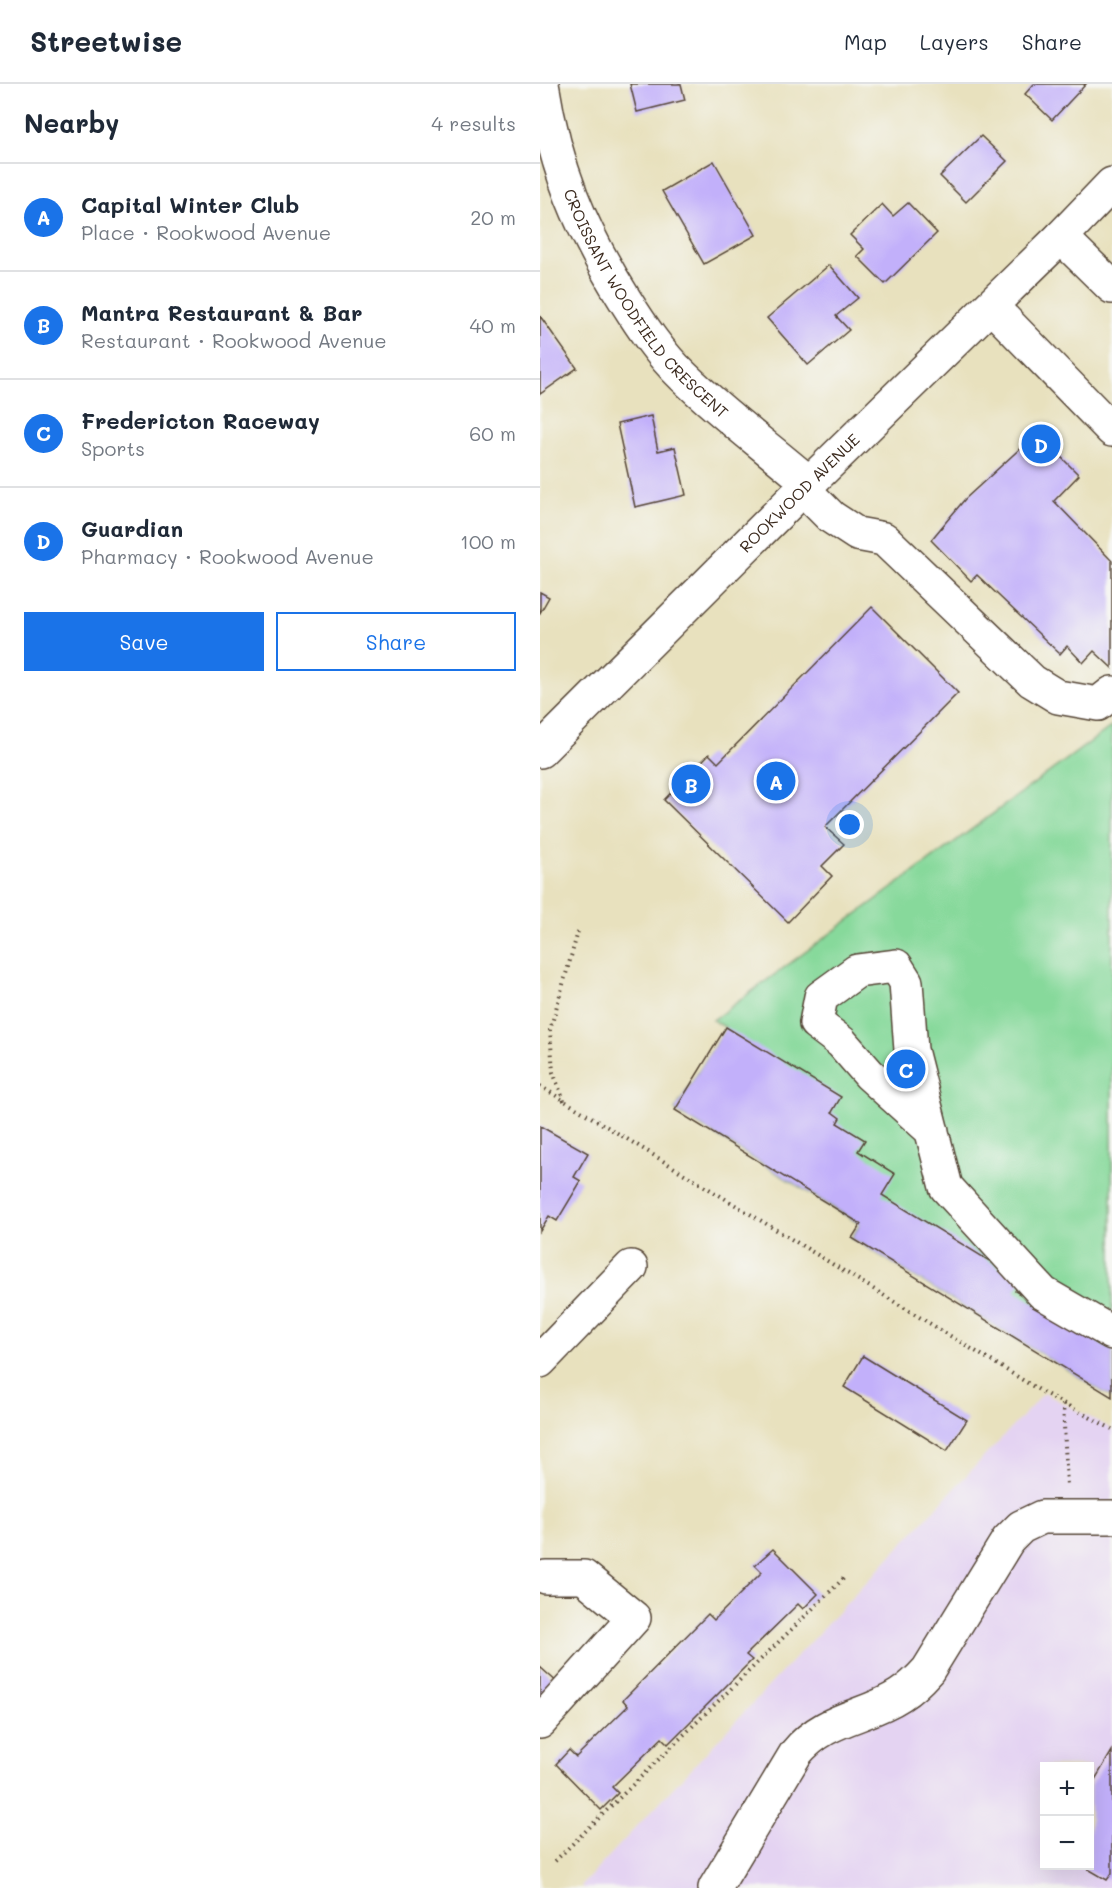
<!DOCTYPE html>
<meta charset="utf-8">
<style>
body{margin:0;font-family:Mali,sans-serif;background:#f6f6f7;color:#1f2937}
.controls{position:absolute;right:18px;bottom:18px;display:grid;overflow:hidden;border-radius:0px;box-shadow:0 6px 24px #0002}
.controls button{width:54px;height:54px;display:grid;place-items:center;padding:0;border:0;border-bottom:2px solid #e0e1e3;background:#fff;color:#1f2937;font:30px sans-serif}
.you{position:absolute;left:310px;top:741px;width:21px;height:21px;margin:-15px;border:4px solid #fff;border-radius:50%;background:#1a73e8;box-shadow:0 0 0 9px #1a73e833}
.badge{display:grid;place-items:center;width:39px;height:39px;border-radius:50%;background:#1a73e8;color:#fff;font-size:20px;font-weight:700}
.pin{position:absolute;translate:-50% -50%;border:3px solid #fff;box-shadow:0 2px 6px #0006}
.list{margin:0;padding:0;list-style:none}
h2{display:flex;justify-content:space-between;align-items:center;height:78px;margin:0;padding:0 24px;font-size:26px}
h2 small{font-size:20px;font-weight:400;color:#747a83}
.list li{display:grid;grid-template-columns:39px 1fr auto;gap:18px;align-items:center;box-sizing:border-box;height:108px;padding:0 24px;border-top:2px solid #e0e1e3}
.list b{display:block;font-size:22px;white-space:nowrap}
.list p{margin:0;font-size:20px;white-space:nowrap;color:#747a83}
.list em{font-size:20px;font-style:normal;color:#747a83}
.actions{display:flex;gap:12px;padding:18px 24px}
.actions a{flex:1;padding:14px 0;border:2px solid #1a73e8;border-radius:0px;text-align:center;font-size:21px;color:#1a73e8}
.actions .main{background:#1a73e8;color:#fff}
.map{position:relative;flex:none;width:572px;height:1804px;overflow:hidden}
header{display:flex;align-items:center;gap:36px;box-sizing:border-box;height:84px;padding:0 30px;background:#fff;border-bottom:2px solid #e0e1e3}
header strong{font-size:28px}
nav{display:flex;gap:33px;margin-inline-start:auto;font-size:21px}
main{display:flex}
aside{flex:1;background:#fff}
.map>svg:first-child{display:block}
.built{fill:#e4d3f2;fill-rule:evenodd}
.green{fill:#87d99b;stroke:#61825c;stroke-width:1.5}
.building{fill:#c2b0fa}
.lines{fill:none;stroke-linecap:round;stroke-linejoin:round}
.minor-casing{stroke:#554536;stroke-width:36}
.path{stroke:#554536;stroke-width:4;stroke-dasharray:1.5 4.5;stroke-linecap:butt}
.minor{stroke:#fff;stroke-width:33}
.labels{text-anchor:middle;stroke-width:4.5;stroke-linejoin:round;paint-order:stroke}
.street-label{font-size:16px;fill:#3b2a1e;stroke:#f6f6f2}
</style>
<header>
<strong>Streetwise</strong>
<nav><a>Map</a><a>Layers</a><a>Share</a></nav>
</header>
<main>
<aside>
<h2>Nearby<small>4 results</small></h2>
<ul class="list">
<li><span class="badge">A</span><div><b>Capital Winter Club</b><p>Place · Rookwood Avenue</p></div><em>20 m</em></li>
<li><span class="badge">B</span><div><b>Mantra Restaurant &amp; Bar</b><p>Restaurant · Rookwood Avenue</p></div><em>40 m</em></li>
<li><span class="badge">C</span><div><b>Fredericton Raceway</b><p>Sports</p></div><em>60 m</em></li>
<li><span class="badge">D</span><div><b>Guardian</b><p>Pharmacy · Rookwood Avenue</p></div><em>100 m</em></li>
</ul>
<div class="actions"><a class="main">Save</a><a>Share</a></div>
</aside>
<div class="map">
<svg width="572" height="1804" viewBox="0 0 572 1804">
<rect width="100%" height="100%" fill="#f6f6f2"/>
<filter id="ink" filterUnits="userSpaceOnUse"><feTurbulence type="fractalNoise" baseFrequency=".0167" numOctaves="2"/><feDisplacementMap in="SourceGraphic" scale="12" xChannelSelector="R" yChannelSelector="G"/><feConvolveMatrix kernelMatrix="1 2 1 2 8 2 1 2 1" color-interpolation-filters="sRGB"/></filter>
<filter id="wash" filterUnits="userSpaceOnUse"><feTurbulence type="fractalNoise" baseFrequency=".008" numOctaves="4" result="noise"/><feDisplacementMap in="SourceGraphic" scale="24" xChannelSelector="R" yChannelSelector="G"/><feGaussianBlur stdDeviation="1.35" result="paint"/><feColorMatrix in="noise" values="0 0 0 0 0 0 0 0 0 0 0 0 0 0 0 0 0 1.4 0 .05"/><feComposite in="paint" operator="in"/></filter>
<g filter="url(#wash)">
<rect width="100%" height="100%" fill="#e8e1be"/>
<path class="built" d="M504,1309L572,1345V1804H43L41,1802ZM505,1682H550V1782H505Z"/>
<polygon class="green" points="572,642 572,1313 312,1154 320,1140 135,1026 186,944 173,936"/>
<g id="blocks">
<g class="building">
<polygon points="90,0 141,0 145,16 97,28"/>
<polygon points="494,0 546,0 512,36 485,10"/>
<polygon points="441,52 467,77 426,118 400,92"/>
<polygon points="174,77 216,151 164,180 122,107"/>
<polygon points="368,119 397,149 345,200 317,172 324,165 310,151 342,120 353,132"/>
<polygon points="289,181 318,214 296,232 309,246 268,281 227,234"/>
<polygon points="0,232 37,284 0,310"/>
<polygon points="111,332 118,367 135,363 146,411 95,423 77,340"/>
<polygon points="497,349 539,391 514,417 572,477 572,584 554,567 543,579 527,562 520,570 437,491 431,497 391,456 425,415"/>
<polygon points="0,508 9,513 0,529"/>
<polygon points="332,523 418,609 285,743 304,760 282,782 292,792 248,838 124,716 169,670 178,679"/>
<polygon points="186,943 301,1013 292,1028 300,1034 297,1039 325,1056 318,1067 355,1090 342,1111 482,1197 475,1207 572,1266 572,1313 312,1154 321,1140 135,1026"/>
<polygon points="0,1042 48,1069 34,1093 41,1097 17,1137 9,1132 0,1147"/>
<polygon points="323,1272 427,1336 407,1367 304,1303"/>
<polygon points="233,1465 278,1510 263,1525 258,1520 206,1571 212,1576 128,1660 122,1654 72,1703 78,1709 61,1726 16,1680 29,1666 36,1673 88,1622 83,1616 168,1530 174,1536 222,1488 215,1481"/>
<polygon points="0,1583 19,1600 0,1621"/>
<polygon points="572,1667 572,1789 567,1796 543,1782 550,1782 550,1704"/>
</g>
</g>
</g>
<g filter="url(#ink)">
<use href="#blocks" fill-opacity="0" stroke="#554536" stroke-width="1.5"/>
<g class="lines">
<g class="minor-casing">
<g id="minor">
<path id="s1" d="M2,0C15,84 40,144 85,216C102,243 120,270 143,292C182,330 227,363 269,399"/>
<polyline points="521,153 572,203"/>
<polyline points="451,222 572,346"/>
<polyline points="263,405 291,433 317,450 344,455 492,597 518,613 558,620 572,609"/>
<path id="s2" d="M0,667L263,405L521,153L572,100"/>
<polyline points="392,1047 329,990 301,958 276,939 281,913 317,887 356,882 366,898 371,966 406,1103 503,1209 572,1249"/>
<polyline points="0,1277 91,1183"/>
<polyline points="0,1638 94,1534 44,1493 6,1493"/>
<path d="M175,1804L256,1669C285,1633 325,1634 360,1611C371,1604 380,1595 388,1586L468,1456L481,1443L502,1433H572"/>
</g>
</g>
<g class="path">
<polyline points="0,1002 504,1309 572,1345"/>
<polyline points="24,1017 13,988 10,946 38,848"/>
<polyline points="523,1320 527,1402"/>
<polyline points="15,1777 306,1492"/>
</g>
<use href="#minor" class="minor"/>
</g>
</g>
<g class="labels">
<g class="street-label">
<text dy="6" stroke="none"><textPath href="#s1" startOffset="248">CROISSANT WOODFIELD CRESCENT</textPath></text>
<text dy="6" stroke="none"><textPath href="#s2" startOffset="366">ROOKWOOD AVENUE</textPath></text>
</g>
</g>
</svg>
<div class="controls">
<button>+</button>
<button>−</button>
</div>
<div class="you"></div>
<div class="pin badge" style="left:236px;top:697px">A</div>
<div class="pin badge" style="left:151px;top:700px">B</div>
<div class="pin badge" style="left:366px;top:985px">C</div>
<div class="pin badge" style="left:501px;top:360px">D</div>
</div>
</main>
